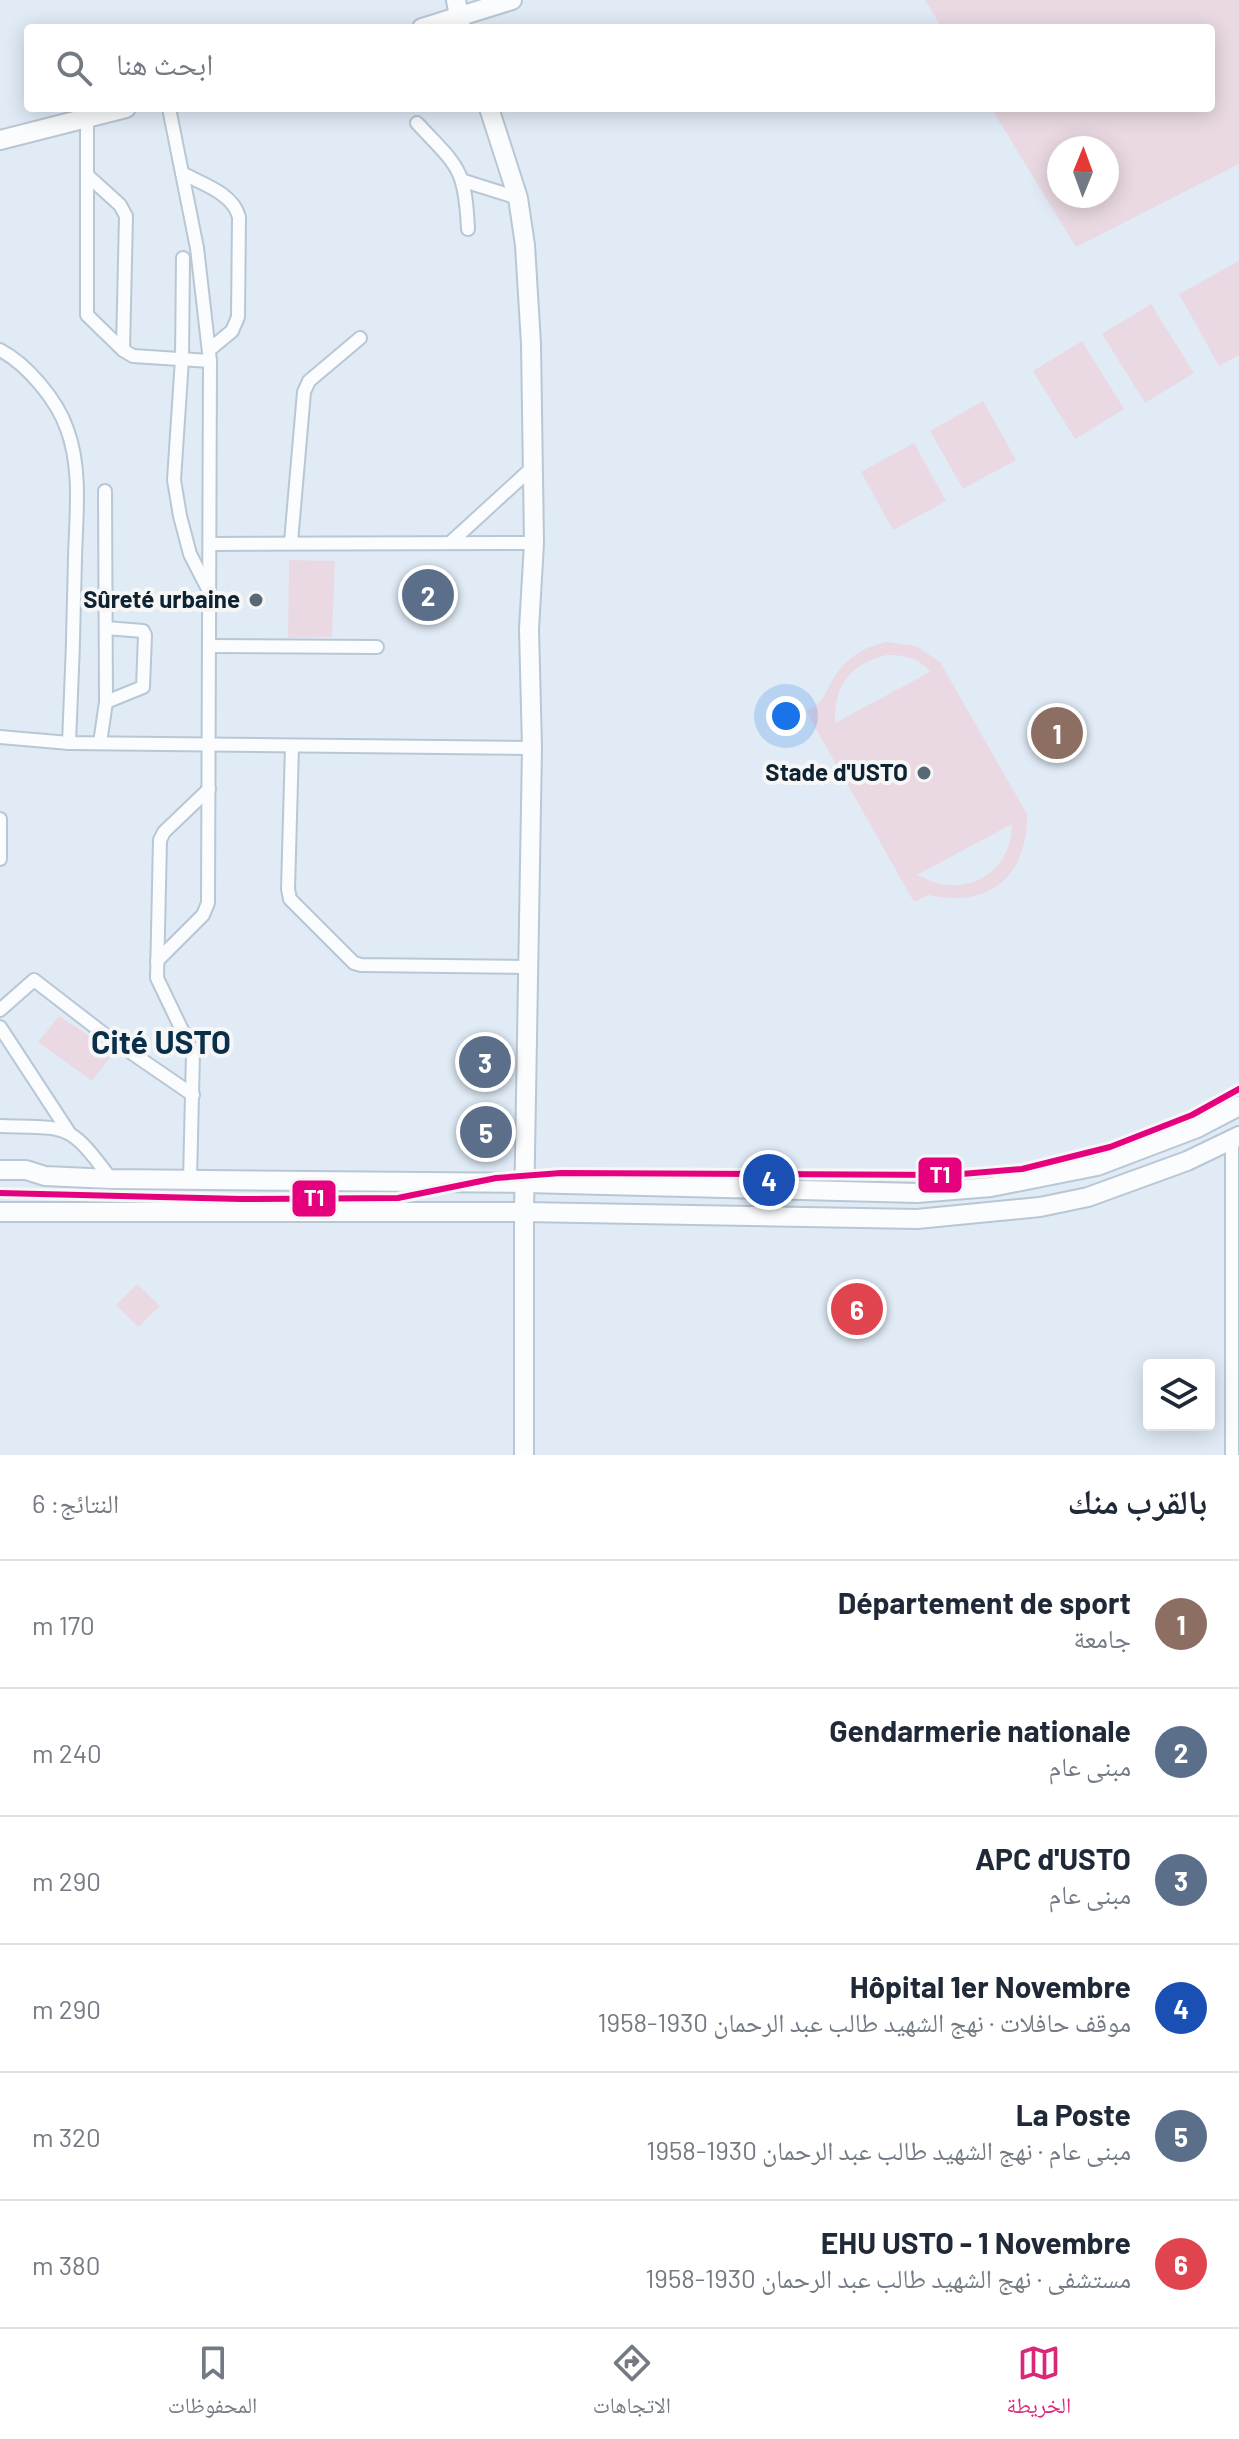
<!DOCTYPE html>
<html lang="ar">
<meta charset="utf-8">
<style>
body{margin:0;font-family:Barlow,"Noto Naskh Arabic",sans-serif;background:#f2f2f3;color:#1f2937;direction:rtl}
.controls{position:absolute;right:24px;bottom:24px;display:grid;overflow:hidden;border-radius:8px;box-shadow:0 4px 20px #0003}
.controls button{width:72px;height:72px;display:grid;place-items:center;padding:0;border:0;border-bottom:2px solid #e0e1e3;background:#fff;color:#1f2937;font:40px sans-serif}
.compass{position:absolute;left:1047px;top:136px;width:72px;height:72px;border-radius:50%;background:#fff;box-shadow:0 4px 20px #0003;rotate:1deg}
.you{position:absolute;left:786px;top:716px;width:28px;height:28px;margin:-20px;border:6px solid #fff;border-radius:50%;background:#1a73e8;box-shadow:0 0 0 12px #1a73e833}
.badge{display:grid;place-items:center;width:52px;height:52px;border-radius:50%;background:#db2777;color:#fff;font-size:26px;font-weight:700}
.pin{position:absolute;translate:-50% -50%;border:4px solid #fff;box-shadow:0 2px 8px #0006}
.list{margin:0;padding:0;list-style:none}
h2{display:flex;justify-content:space-between;align-items:center;height:104px;margin:0;padding:0 32px;font-size:34px}
h2 small{font-size:26px;font-weight:400;color:#747a83}
.list li{display:grid;grid-template-columns:52px 1fr auto;gap:24px;align-items:center;box-sizing:border-box;height:128px;padding:0 32px;border-top:2px solid #e0e1e3}
.list b{display:block;font-size:30px;white-space:nowrap}
.list p{margin:0;font-size:26px;white-space:nowrap;color:#747a83}
.list em{font-size:26px;font-style:normal;color:#747a83}
.icon{flex:none;width:44px;height:44px;fill:none;stroke:currentColor;stroke-width:2;stroke-linecap:round;stroke-linejoin:round}
.map{position:relative;flex:none;width:1239px;height:1455px;overflow:hidden;direction:ltr}
.search{position:absolute;background:#fff;box-shadow:0 4px 20px #0003;left:24px;right:24px;top:24px;height:88px;display:flex;align-items:center;gap:20px;box-sizing:border-box;padding:0 28px;border-radius:8px;color:#747a83;font-size:30px}
.sheet{height:872px;background:#fff}
nav{display:flex;justify-content:space-around;align-items:center;box-sizing:border-box;height:112px;border-top:2px solid #e0e1e3;background:#fff;font-size:22px;color:#747a83}
nav a{display:grid;justify-items:center;gap:4px}
nav .on{color:#db2777}
.map>svg:first-child{display:block}
.green{fill:#ead9e2;fill-rule:evenodd}
.lines{fill:none;stroke-linecap:round;stroke-linejoin:round}
.minor-casing{stroke:#b8c7d4;stroke-width:16}
.secondary-casing{stroke:#b8c7d4;stroke-width:22}
.minor{stroke:#fafcfe;stroke-width:12}
.secondary{stroke:#fafcfe;stroke-width:18}
.tram-1-casing{stroke:#f6f6f6;stroke-width:12}
.tram-1{stroke:#e5007d;stroke-width:6}
.poi-dot{fill:#586877;stroke:#f6f6f6;stroke-width:3}
.labels{text-anchor:middle;stroke-width:8;stroke-linejoin:round;paint-order:stroke}
.poi-label{font-size:24px;font-weight:bold;fill:#0f2232;stroke:#f6f6f6;text-anchor:end}
.district-label{font-size:32px;font-weight:bold;fill:#0a2f4a;stroke:#f6f6f6}
.line-badge{stroke:#f6f6f6;stroke-width:3}
.badge-label{font-size:22px;text-anchor:middle;font-weight:bold;fill:#fff}
</style>
<div class="map">
<svg width="1239" height="1455" viewBox="0 0 1239 1455">
<rect width="100%" height="100%" fill="#e0ebf6"/>
<g class="green">
<path d="M925,0H1239V164L1076,247L991,108H1211V28H942ZM1059,148H1107V196H1059Z"/>
<polygon points="1239,261 1239,355 1219,366 1179,294"/>
<polygon points="1151,304 1194,373 1145,403 1102,334"/>
<polygon points="1082,341 1124,409 1075,439 1033,371"/>
<polygon points="983,401 1016,460 963,489 930,431"/>
<polygon points="914,443 946,501 893,530 861,472"/>
<polygon points="289,560 335,561 332,637 288,638"/>
<path d="M887,642L916,646L940,662L1027,814C1028,875 990,909 929,895L914,902L806,711C824,702 822,699 831,683C843,660 862,647 887,642ZM887,655C904,655 920,658 930,672L835,723C834,685 850,664 887,655ZM1012,824C1012,863 981,892 941,884C933,883 925,878 917,875Z"/>
<polygon points="59,1016 114,1052 92,1081 38,1042"/>
<polygon points="137,1284 160,1306 138,1327 116,1305"/>
</g>
<g class="lines">
<g class="minor-casing">
<g id="minor">
<polyline points="87,118 87,315 123,350 133,356 210,361"/>
<path d="M417,123C458,167 465,167 468,229"/>
<path d="M182,173C202,184 233,193 239,217L238,317L232,331L209,350"/>
<polyline points="87,175 120,205 126,216 123,350"/>
<polyline points="464,181 518,198"/>
<polyline points="183,258 182,359 174,480 180,516 190,554 209,591"/>
<path d="M0,350C27,364 57,400 67,429C82,469 76,516 75,558C74,619 72,681 69,743"/>
<polyline points="291,542 304,392 309,381 360,338"/>
<polyline points="451,542 534,466"/>
<polyline points="210,544 534,543"/>
<polyline points="209,646 377,647"/>
<polyline points="106,702 143,687 145,635 143,631 106,628"/>
<polyline points="0,737 69,743 532,748"/>
<polyline points="100,743 106,702 105,491"/>
<polyline points="292,746 288,889 290,899 354,963 361,965 529,967"/>
<polyline points="0,819 0,859"/>
<polyline points="157,961 203,915 208,903 210,361 197,248 169,108"/>
<polyline points="0,1010 34,980 104,1034 193,1095"/>
<polyline points="0,1027 68,1131"/>
<path d="M0,1126C70,1128 68,1122 111,1179"/>
<polyline points="190,1180 193,1053 157,978 160,840 164,832 209,789"/>
<polyline points="1232,1455 1232,1139"/>
</g>
</g>
<g class="secondary-casing">
<g id="secondary">
<polyline points="456,0 461,28"/>
<polyline points="422,28 512,0"/>
<polyline points="489,108 518,198 525,245 531,344 534,543 529,629 532,748 524,1212 524,1455"/>
<polyline points="0,140 126,108"/>
<polyline points="0,1170 26,1170 45,1176 111,1179 525,1183 917,1193 991,1187 1097,1166 1197,1128 1239,1106"/>
<polyline points="0,1212 524,1212 917,1219 1040,1207 1088,1197 1187,1161 1239,1136"/>
</g>
</g>
<use href="#minor" class="minor"/>
<use href="#secondary" class="secondary"/>
<g class="tram-1-casing">
<polyline id="tram-1" points="0,1193 241,1199 398,1198 496,1178 561,1173 950,1175 1022,1169 1110,1147 1192,1115 1239,1089"/>
</g>
<use href="#tram-1" class="tram-1"/>
</g>
<g class="poi-dot">
<circle cx="256" cy="600" r="8"/>
<circle cx="924" cy="773" r="8"/>
</g>
<g class="labels">
<g class="poi-label">
<text x="240" y="608">Sûreté urbaine</text>
<text x="908" y="781">Stade d'USTO</text>
</g>
<g class="district-label">
<text x="161" y="1054">Cité USTO</text>
</g>
</g>
<g class="line-badge">
<rect x="917" y="1156" width="46" height="38" rx="8" fill="#e5007d"/>
<rect x="291" y="1179" width="46" height="39" rx="8" fill="#e5007d"/>
</g>
<g class="badge-label">
<text x="940" y="1183">T1</text>
<text x="314" y="1206">T1</text>
</g>
</svg>
<div class="controls">
<button><svg class="icon" aria-label="layers" viewBox="0 0 24 24"><path d="M12 4l9 5-9 5-9-5zM3 14l9 5 9-5"/></svg></button>
</div>
<svg class="compass" viewBox="-18 -18 36 36"><path d="M0-13l5 13h-10z" fill="#e53935"/><path d="M0 13l5-13h-10z" fill="#747a83"/></svg>
<div class="you"></div>
<div class="pin badge" style="left:1057px;top:733px;background:#8d6e63">1</div>
<div class="pin badge" style="left:428px;top:595px;background:#5c6f8a">2</div>
<div class="pin badge" style="left:485px;top:1062px;background:#5c6f8a">3</div>
<div class="pin badge" style="left:769px;top:1180px;background:#1a4fb4">4</div>
<div class="pin badge" style="left:486px;top:1132px;background:#5c6f8a">5</div>
<div class="pin badge" style="left:857px;top:1309px;background:#e0444e">6</div>
<div class="search"><svg class="icon" aria-label="search" viewBox="0 0 24 24"><circle cx="10" cy="10" r="6"/><path d="M15 15l6 6"/></svg>ابحث هنا</div>
</div>
<section class="sheet">
<h2>بالقرب منك<small>النتائج: 6</small></h2>
<ul class="list">
<li><span class="badge" style="background:#8d6e63">1</span><div><b>Département de sport</b><p>جامعة</p></div><em>170 m</em></li>
<li><span class="badge" style="background:#5c6f8a">2</span><div><b>Gendarmerie nationale</b><p>مبنى عام</p></div><em>240 m</em></li>
<li><span class="badge" style="background:#5c6f8a">3</span><div><b>APC d'USTO</b><p>مبنى عام</p></div><em>290 m</em></li>
<li><span class="badge" style="background:#1a4fb4">4</span><div><b>Hôpital 1er Novembre</b><p>موقف حافلات · نهج الشهيد طالب عبد الرحمان 1930-1958</p></div><em>290 m</em></li>
<li><span class="badge" style="background:#5c6f8a">5</span><div><b>La Poste</b><p>مبنى عام · نهج الشهيد طالب عبد الرحمان 1930-1958</p></div><em>320 m</em></li>
<li><span class="badge" style="background:#e0444e">6</span><div><b>EHU USTO - 1 Novembre</b><p>مستشفى · نهج الشهيد طالب عبد الرحمان 1930-1958</p></div><em>380 m</em></li>
</ul>
</section>
<nav>
<a class="on"><svg class="icon" aria-label="map" viewBox="0 0 24 24"><path d="M3 6l6-2 6 2 6-2v14l-6 2-6-2-6 2zM9 4v14M15 6v14"/></svg>الخريطة</a>
<a><svg class="icon" aria-label="directions" viewBox="0 0 24 24"><path d="M12 3l9 9-9 9-9-9zM9 14v-3h6M13 9l2 2-2 2"/></svg>الاتجاهات</a>
<a><svg class="icon" aria-label="saved" viewBox="0 0 24 24"><path d="M7 4h10v16l-5-4-5 4z"/></svg>المحفوظات</a>
</nav>
